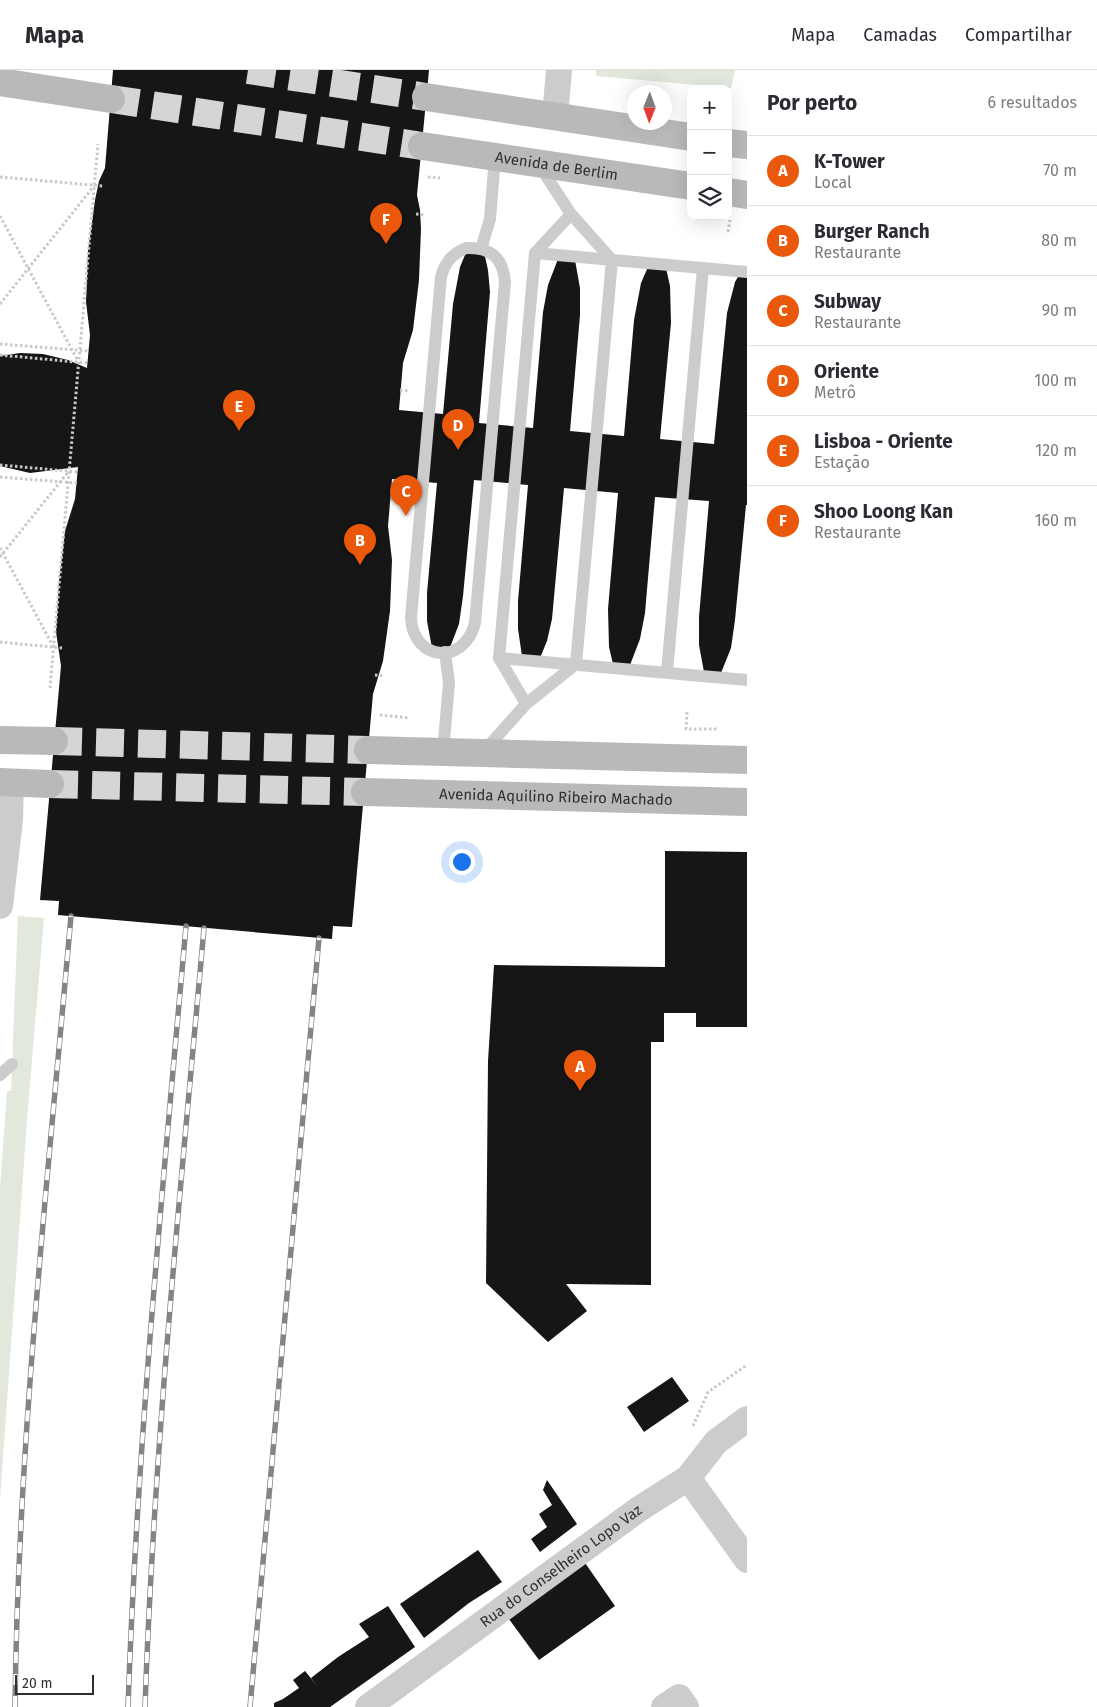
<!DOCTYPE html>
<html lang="pt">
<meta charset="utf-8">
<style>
body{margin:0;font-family:"Fira Sans",sans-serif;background:#f2f2f3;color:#2b2b33}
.controls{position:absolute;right:15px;top:15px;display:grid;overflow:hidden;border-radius:10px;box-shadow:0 5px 20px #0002}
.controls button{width:45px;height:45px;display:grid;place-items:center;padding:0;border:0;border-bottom:1px solid #e1e1e2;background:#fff;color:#2b2b33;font:25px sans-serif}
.compass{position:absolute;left:627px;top:15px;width:45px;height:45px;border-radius:50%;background:#fff;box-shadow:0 5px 20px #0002;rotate:181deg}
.scale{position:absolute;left:15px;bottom:12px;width:79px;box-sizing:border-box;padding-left:5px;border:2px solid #2f2f2f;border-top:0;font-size:14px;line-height:18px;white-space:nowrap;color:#2f2f2f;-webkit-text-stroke:4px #fff;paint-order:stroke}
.you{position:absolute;left:461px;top:791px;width:18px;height:18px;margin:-12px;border:4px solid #fff;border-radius:50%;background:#1a73e8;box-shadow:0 0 0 8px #1a73e833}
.badge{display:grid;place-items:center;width:32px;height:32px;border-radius:50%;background:#ea580c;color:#fff;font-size:16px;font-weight:700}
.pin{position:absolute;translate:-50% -41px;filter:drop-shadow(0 1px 2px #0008)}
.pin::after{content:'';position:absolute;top:26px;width:18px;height:15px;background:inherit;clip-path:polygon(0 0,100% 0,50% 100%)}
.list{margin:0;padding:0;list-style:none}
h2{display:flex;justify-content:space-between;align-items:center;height:65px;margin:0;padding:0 20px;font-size:21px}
h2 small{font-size:16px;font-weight:400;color:#7c7c81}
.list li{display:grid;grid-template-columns:32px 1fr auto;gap:15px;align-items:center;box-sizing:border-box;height:70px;padding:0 20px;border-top:1px solid #e1e1e2}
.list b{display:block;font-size:19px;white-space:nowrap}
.list p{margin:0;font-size:16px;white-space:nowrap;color:#7c7c81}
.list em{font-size:16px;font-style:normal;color:#7c7c81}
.icon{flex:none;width:28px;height:28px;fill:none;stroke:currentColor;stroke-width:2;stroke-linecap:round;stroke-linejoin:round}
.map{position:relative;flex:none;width:747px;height:1637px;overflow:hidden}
header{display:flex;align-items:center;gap:30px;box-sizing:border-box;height:70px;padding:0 25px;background:#fff;border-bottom:1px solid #e1e1e2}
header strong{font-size:24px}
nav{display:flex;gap:28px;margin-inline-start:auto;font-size:18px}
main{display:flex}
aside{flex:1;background:#fff}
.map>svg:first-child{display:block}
.green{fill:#e3e8dc}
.building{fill:#161616}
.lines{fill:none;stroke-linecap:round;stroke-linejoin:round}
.secondary-tunnel{stroke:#d5d5d5;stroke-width:28;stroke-dasharray:28 14;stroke-linecap:butt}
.path{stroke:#c9c9c9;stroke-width:3;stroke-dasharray:2.5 2.5;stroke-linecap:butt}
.service{stroke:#ccc;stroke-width:12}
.minor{stroke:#ccc;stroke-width:26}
.secondary{stroke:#b9b9b9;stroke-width:28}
.rail-casing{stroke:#848484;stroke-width:5.5}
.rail{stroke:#fff;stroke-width:4;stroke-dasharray:11;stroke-linecap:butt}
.path-bridge{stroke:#c9c9c9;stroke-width:3;stroke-dasharray:2.5 2.5;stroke-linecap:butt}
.labels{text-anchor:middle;stroke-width:5;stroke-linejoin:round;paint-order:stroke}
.street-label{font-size:15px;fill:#2f2f2f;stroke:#fff}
</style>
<header>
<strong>Mapa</strong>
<nav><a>Mapa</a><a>Camadas</a><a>Compartilhar</a></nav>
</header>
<main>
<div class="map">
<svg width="747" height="1637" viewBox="0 0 747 1637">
<rect width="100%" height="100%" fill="#fff"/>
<g class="green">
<polygon points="596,0 735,0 731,18 596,6"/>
<polygon points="18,846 44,848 27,1050 0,1430 0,1118 7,1021 11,1021"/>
</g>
<g class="building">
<polygon points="113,0 429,0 417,125 420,140 421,159 419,210 413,260 403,293 399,340 443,344 453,234 460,197 467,180 484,182 488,200 490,222 479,353 533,358 543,242 548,215 558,189 575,190 580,218 580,245 570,361 624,366 634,250 641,213 648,197 666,198 670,216 671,253 660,369 714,374 727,243 735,212 739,205 747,198 747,435 746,435 735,550 731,578 721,603 704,602 699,575 699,547 709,431 655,427 645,543 640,569 630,595 613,594 609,577 608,539 618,423 564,418 552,549 547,571 540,588 522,586 518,559 518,531 528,415 474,410 463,526 459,554 449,580 432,578 427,551 427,523 437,413 392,409 388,456 392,490 390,541 383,591 373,624 352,857 333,856 332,869 58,845 59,831 40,830 61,596 56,562 59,511 65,461 75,429 78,397 30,403 0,396 0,286 20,283 43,284 68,290 87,298 90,265 86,232 88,181 95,130 99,111 105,98"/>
<polygon points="665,781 747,782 747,957 696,957 696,943 664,943 664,972 651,972 651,1215 566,1214 587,1241 548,1272 486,1213 488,991 494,895 665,897"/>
<polygon points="672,1307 689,1331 644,1362 627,1337"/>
<polygon points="547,1410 577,1454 540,1482 531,1469 547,1457 539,1444 552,1435 543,1420"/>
<polygon points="478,1480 502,1512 469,1533 424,1568 400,1534"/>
<polygon points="583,1490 615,1536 539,1590 506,1545"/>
<polygon points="388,1536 415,1577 330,1637 274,1637 274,1633 283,1629 299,1618 293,1610 305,1601 318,1617 311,1608 338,1587 369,1567 359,1554"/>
</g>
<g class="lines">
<g class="secondary-tunnel">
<polyline points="248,0 426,27"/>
<polyline points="111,29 422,76"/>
<polyline points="54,671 368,680"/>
<polyline points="50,714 365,722"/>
</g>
<g class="path">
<polyline points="0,107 103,116"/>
<polyline points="428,107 440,108"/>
<polyline points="416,144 424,145"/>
<polyline points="0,146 78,291"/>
<polyline points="728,162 730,150"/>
<polyline points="0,234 94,116"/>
<polyline points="0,285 87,293"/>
<polyline points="400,320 409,321"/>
<polyline points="0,395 78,402"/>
<polyline points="391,429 399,430"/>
<polyline points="0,478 53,576"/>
<polyline points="0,487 69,401"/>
<polyline points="0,572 62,578"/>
<polyline points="375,605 384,606"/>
<polyline points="50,618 98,74"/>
<polyline points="687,642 686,659 717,659"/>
<polyline points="380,645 410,648"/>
<polyline points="693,1356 708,1322 747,1295"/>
</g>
<g class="service">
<path d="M466,178C491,177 503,188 505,212L475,553C464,596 413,591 411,548L441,207C445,192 452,184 466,178Z"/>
<polyline points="481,179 490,149 495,87"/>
<polyline points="535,183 747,202"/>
<polyline points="499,588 747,610"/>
<polyline points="667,602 703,198"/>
<polyline points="526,634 499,588 535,183 571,144"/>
<polyline points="484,681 526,634 576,594 612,190 571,144 539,95"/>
<polyline points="443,682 449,613 445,582"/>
<polyline points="0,1005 12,994"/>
</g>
<g class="minor">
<polyline points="555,46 559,0"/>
<polyline points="0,836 10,750 11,712"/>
<polyline points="688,1408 747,1490"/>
<path id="s1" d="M368,1637L639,1439L688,1408L716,1372L747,1349"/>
<polyline points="664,1637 679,1627 686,1637"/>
</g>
<g class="secondary">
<polyline points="0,12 111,29"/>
<polyline points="426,27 691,67"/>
<polyline points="728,73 747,75"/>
<path id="s2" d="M422,76L691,116"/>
<polyline points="728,122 747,125"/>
<polyline points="0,670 54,671"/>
<polyline points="368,680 747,690"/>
<polyline points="0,712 50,714"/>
<path id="s3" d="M365,722L747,732"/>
</g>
<g class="rail-casing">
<g id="rail">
<path d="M15,1637C18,1373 48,1109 71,846"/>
<path d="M128,1637C137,1376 163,1116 186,856"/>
<path d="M145,1637C154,1376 181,1117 204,858"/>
<polyline points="250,1637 319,868"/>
</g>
</g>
<use href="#rail" class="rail"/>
<g class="path-bridge">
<polyline points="0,274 89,281"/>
<polyline points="0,407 77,413"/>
</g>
</g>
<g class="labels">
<g class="street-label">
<text dy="5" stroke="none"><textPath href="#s2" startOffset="136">Avenida de Berlim</textPath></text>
<text dy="5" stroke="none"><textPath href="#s3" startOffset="191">Avenida Aquilino Ribeiro Machado</textPath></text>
<text dy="5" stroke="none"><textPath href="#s1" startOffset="239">Rua do Conselheiro Lopo Vaz</textPath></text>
</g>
</g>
</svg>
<div class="controls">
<button>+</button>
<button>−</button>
<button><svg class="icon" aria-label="layers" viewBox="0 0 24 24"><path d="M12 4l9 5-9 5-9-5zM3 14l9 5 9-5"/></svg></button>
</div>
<svg class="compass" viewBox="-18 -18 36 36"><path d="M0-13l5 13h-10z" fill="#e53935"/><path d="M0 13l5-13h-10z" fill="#7c7c81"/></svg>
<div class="scale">20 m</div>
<div class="you"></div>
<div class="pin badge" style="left:580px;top:1021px">A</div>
<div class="pin badge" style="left:360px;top:495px">B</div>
<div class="pin badge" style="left:406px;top:446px">C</div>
<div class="pin badge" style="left:458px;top:380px">D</div>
<div class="pin badge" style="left:239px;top:361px">E</div>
<div class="pin badge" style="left:386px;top:174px">F</div>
</div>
<aside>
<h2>Por perto<small>6 resultados</small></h2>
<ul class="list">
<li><span class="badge">A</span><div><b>K-Tower</b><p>Local</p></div><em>70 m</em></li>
<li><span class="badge">B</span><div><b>Burger Ranch</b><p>Restaurante</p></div><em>80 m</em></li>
<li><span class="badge">C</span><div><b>Subway</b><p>Restaurante</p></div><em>90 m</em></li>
<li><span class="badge">D</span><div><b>Oriente</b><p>Metrô</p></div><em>100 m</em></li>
<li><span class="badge">E</span><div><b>Lisboa - Oriente</b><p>Estação</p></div><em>120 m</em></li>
<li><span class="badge">F</span><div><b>Shoo Loong Kan</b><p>Restaurante</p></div><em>160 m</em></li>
</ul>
</aside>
</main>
